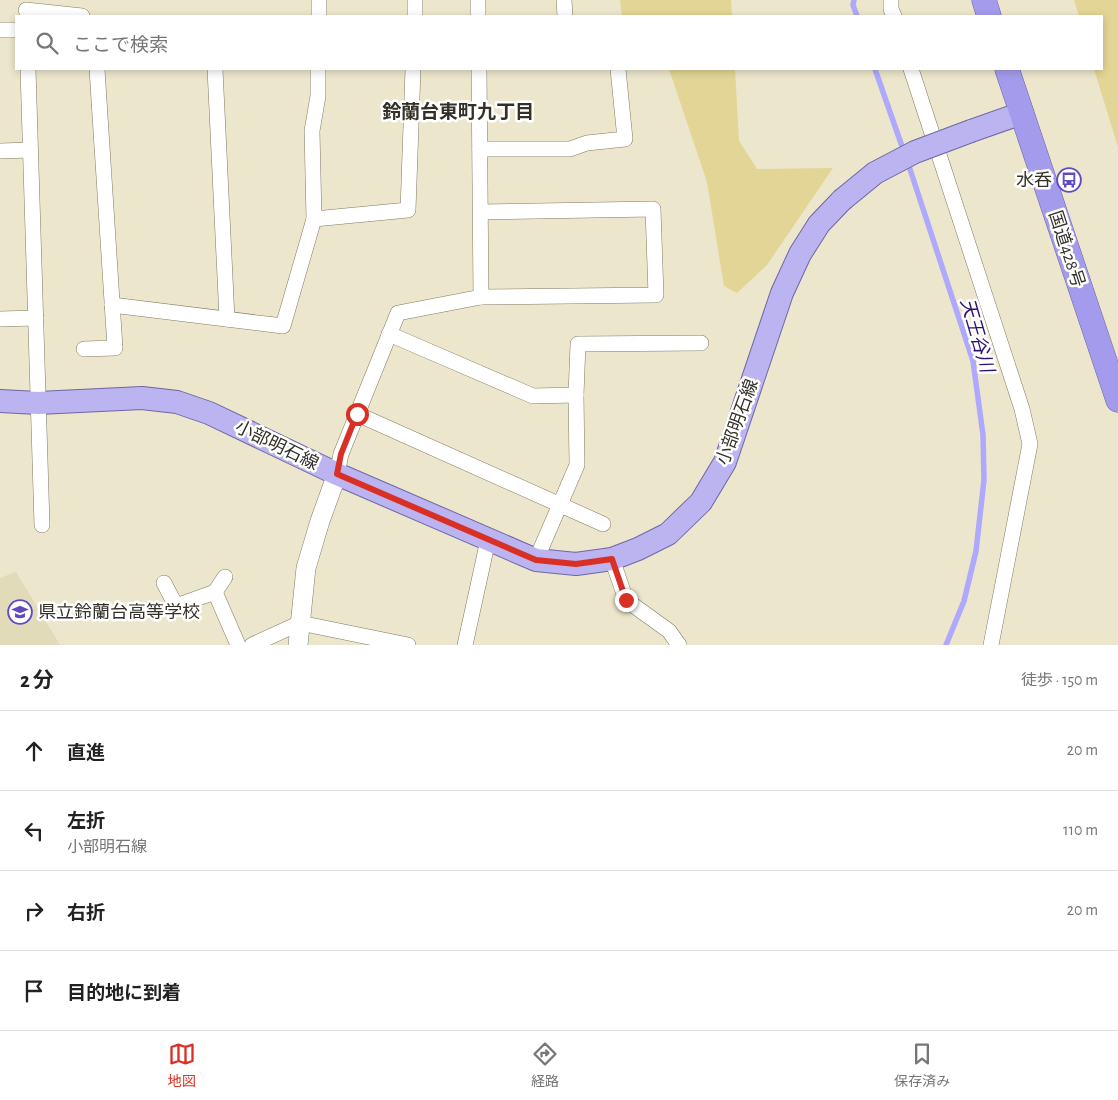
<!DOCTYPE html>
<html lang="ja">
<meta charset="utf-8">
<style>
body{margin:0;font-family:"Alegreya Sans","Noto Sans JP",sans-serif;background:#f6f6f6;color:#222}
.stop{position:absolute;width:15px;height:15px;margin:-11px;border:4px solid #d93025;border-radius:50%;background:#fff}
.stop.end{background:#d93025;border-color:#fff;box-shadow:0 1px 5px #0008}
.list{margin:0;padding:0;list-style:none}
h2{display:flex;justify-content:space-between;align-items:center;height:65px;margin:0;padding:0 20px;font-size:21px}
h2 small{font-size:16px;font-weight:400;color:#767676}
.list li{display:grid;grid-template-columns:32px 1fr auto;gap:15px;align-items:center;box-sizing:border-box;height:80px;padding:0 20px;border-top:1px solid #e0e0e0}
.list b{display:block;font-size:19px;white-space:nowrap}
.list p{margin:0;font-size:16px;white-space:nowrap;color:#767676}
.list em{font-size:16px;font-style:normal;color:#767676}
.icon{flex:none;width:28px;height:28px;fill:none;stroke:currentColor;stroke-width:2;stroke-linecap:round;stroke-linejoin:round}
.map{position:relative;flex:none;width:1118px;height:645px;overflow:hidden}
.search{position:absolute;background:#fff;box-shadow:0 2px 8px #0003;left:15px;right:15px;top:15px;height:55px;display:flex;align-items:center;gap:12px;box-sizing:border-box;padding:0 18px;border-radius:0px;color:#767676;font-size:19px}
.sheet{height:385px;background:#fff}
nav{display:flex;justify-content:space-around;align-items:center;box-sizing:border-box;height:70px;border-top:1px solid #e0e0e0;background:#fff;font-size:14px;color:#767676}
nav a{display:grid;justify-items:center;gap:2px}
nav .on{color:#d93025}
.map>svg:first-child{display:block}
.built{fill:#e2dbb9}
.green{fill:#e2d596}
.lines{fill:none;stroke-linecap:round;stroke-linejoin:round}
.stream{stroke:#afa9fd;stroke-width:5.5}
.minor-casing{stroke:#807b63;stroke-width:16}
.tertiary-casing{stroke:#807b63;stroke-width:20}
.primary-casing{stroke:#6e66a4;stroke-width:24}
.trunk-casing{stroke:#6e66a4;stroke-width:25}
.minor{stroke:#fff;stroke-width:15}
.tertiary{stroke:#fff;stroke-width:19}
.primary{stroke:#bbb4f1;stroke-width:22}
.trunk{stroke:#a49bec;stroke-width:24}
.primary-bridge-casing{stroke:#6e66a4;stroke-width:24;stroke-linecap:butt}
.primary-bridge{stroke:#bbb4f1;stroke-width:22}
.route{stroke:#d93025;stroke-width:6}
.labels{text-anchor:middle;stroke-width:5;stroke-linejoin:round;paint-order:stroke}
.poi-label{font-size:18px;fill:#333127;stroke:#fff;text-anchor:end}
.street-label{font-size:18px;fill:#333127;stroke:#fff}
.neighbourhood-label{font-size:19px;font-weight:bold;fill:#333127;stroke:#fff}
.water-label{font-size:19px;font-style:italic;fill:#2e1272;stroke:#fff}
</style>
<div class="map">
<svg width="1118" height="645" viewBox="0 0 1118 645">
<rect width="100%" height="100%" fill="#ece6cc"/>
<polygon class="built" points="16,572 60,645 0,645 0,578"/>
<g class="green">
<polygon points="620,0 731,0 732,16 622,16"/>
<polygon points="1074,0 1118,0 1118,147 1094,69 1102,69 1102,16 1079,16"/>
<polygon points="669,69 735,69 739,141 757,169 833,168 767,265 737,293 724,286 707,182"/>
</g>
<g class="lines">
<g class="stream">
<polyline points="854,0 853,5 857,16"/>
<polyline points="875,69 904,152"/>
<polyline points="907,160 973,361 983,435 984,480 976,551 964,601 946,645"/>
</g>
<g class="minor-casing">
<g id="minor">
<polyline points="478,0 478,16"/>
<polyline points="564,0 565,16"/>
<polyline points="891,0 891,9 894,16"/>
<polyline points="26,10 82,16"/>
<polyline points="319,16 319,0"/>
<polyline points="415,16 415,0"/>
<polyline points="0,30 16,30"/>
<polyline points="28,69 42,525"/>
<polyline points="215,69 227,319"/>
<polyline points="479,69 481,297"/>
<polyline points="911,69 1022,409 1030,444 991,645"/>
<polyline points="480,149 570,149 587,143 625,139 618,69"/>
<polyline points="0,151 30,150"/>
<polyline points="314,219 408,210 413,69"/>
<polyline points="112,305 283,326 314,219 312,131 318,96 318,69"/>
<polyline points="0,319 36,318"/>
<polyline points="389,334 533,396 576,395"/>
<polyline points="84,349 115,348 97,69"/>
<polyline points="357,414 603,524"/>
<polyline points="337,474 341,454 398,313 481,297 656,295 653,209 482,212"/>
<polyline points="612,559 626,600 669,631 679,645"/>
<polyline points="536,560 577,465 576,395 578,344 701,343"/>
<polyline points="164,583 176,606 215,592 225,577"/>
<polyline points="215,592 238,645"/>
<polyline points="252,645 300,623 408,645"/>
<polyline points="465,645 488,540"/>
</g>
</g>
<g class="tertiary-casing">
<polyline id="tertiary" points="298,645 306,568 320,521 337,474"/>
</g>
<g class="primary-casing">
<g id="primary">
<polyline points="971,131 1022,113"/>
<polyline points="0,401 38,403 142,398 177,402 209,413 337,474 536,560 576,564 612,559 638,549 668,534 701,502 725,462 782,293 800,254 819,224 842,200"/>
</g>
</g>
<g class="trunk-casing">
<g id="trunk">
<polyline points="984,0 989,16"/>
<polyline points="1007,69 1118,400"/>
</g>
</g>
<use href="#minor" class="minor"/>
<use href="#tertiary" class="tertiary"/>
<use href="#primary" class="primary"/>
<use href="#trunk" class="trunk"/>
<g class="primary-bridge-casing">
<polyline id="primary-bridge" points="842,200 875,173 915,152 971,131"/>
</g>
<use href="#primary-bridge" class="primary-bridge"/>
</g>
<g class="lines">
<polyline class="route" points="357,414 341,454 337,474 536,560 576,564 612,559 626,600"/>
</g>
<defs>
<g id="bus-ring" transform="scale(1.25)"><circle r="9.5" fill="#fff" stroke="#604ac2" stroke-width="1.5"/><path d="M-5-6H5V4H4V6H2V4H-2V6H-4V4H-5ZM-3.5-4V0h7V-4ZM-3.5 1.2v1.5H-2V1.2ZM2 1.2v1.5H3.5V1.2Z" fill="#604ac2"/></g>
<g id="school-ring" transform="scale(1.25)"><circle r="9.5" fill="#fff" stroke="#604ac2" stroke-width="1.5"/><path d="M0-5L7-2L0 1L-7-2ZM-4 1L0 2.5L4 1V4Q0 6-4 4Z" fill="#604ac2"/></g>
</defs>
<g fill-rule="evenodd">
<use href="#bus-ring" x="1069" y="180"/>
<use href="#school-ring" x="20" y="612"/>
</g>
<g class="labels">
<g class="poi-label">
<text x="1052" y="186">水呑</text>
<text x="38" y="618" text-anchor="start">県立鈴蘭台高等学校</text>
</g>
<g class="street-label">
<text transform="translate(1067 249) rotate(72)" y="6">国道428号</text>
<text transform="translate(737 422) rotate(-70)" y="6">小部明石線</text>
<text transform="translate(277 445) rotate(26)" y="6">小部明石線</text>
</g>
<g class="neighbourhood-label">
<text x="458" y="118">鈴蘭台東町九丁目</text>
</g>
<g class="water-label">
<text transform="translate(978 335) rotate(74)" y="7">天王谷川</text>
</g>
</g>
</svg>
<div class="stop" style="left:357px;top:414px"></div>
<div class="stop end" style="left:626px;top:600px"></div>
<div class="search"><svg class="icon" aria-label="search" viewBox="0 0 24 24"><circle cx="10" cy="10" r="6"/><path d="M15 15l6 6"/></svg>ここで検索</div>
</div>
<section class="sheet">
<h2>2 分<small>徒歩 · 150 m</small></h2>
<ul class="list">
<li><svg class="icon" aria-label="ahead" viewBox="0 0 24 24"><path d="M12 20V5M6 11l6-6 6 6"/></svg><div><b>直進</b></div><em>20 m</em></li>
<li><svg class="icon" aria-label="left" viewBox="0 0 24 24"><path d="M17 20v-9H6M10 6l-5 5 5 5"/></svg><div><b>左折</b><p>小部明石線</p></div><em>110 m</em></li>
<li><svg class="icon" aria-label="right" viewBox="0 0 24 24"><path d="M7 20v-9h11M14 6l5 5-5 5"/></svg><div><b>右折</b></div><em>20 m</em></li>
<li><svg class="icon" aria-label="arrive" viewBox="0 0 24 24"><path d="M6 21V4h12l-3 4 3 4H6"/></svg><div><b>目的地に到着</b></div></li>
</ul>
</section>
<nav>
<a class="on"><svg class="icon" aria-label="map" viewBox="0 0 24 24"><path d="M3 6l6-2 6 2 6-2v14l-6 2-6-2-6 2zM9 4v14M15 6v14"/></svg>地図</a>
<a><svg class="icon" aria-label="directions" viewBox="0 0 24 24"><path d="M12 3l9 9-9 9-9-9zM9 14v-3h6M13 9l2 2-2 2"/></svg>経路</a>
<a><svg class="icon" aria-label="saved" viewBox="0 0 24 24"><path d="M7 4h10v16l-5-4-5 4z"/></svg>保存済み</a>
</nav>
